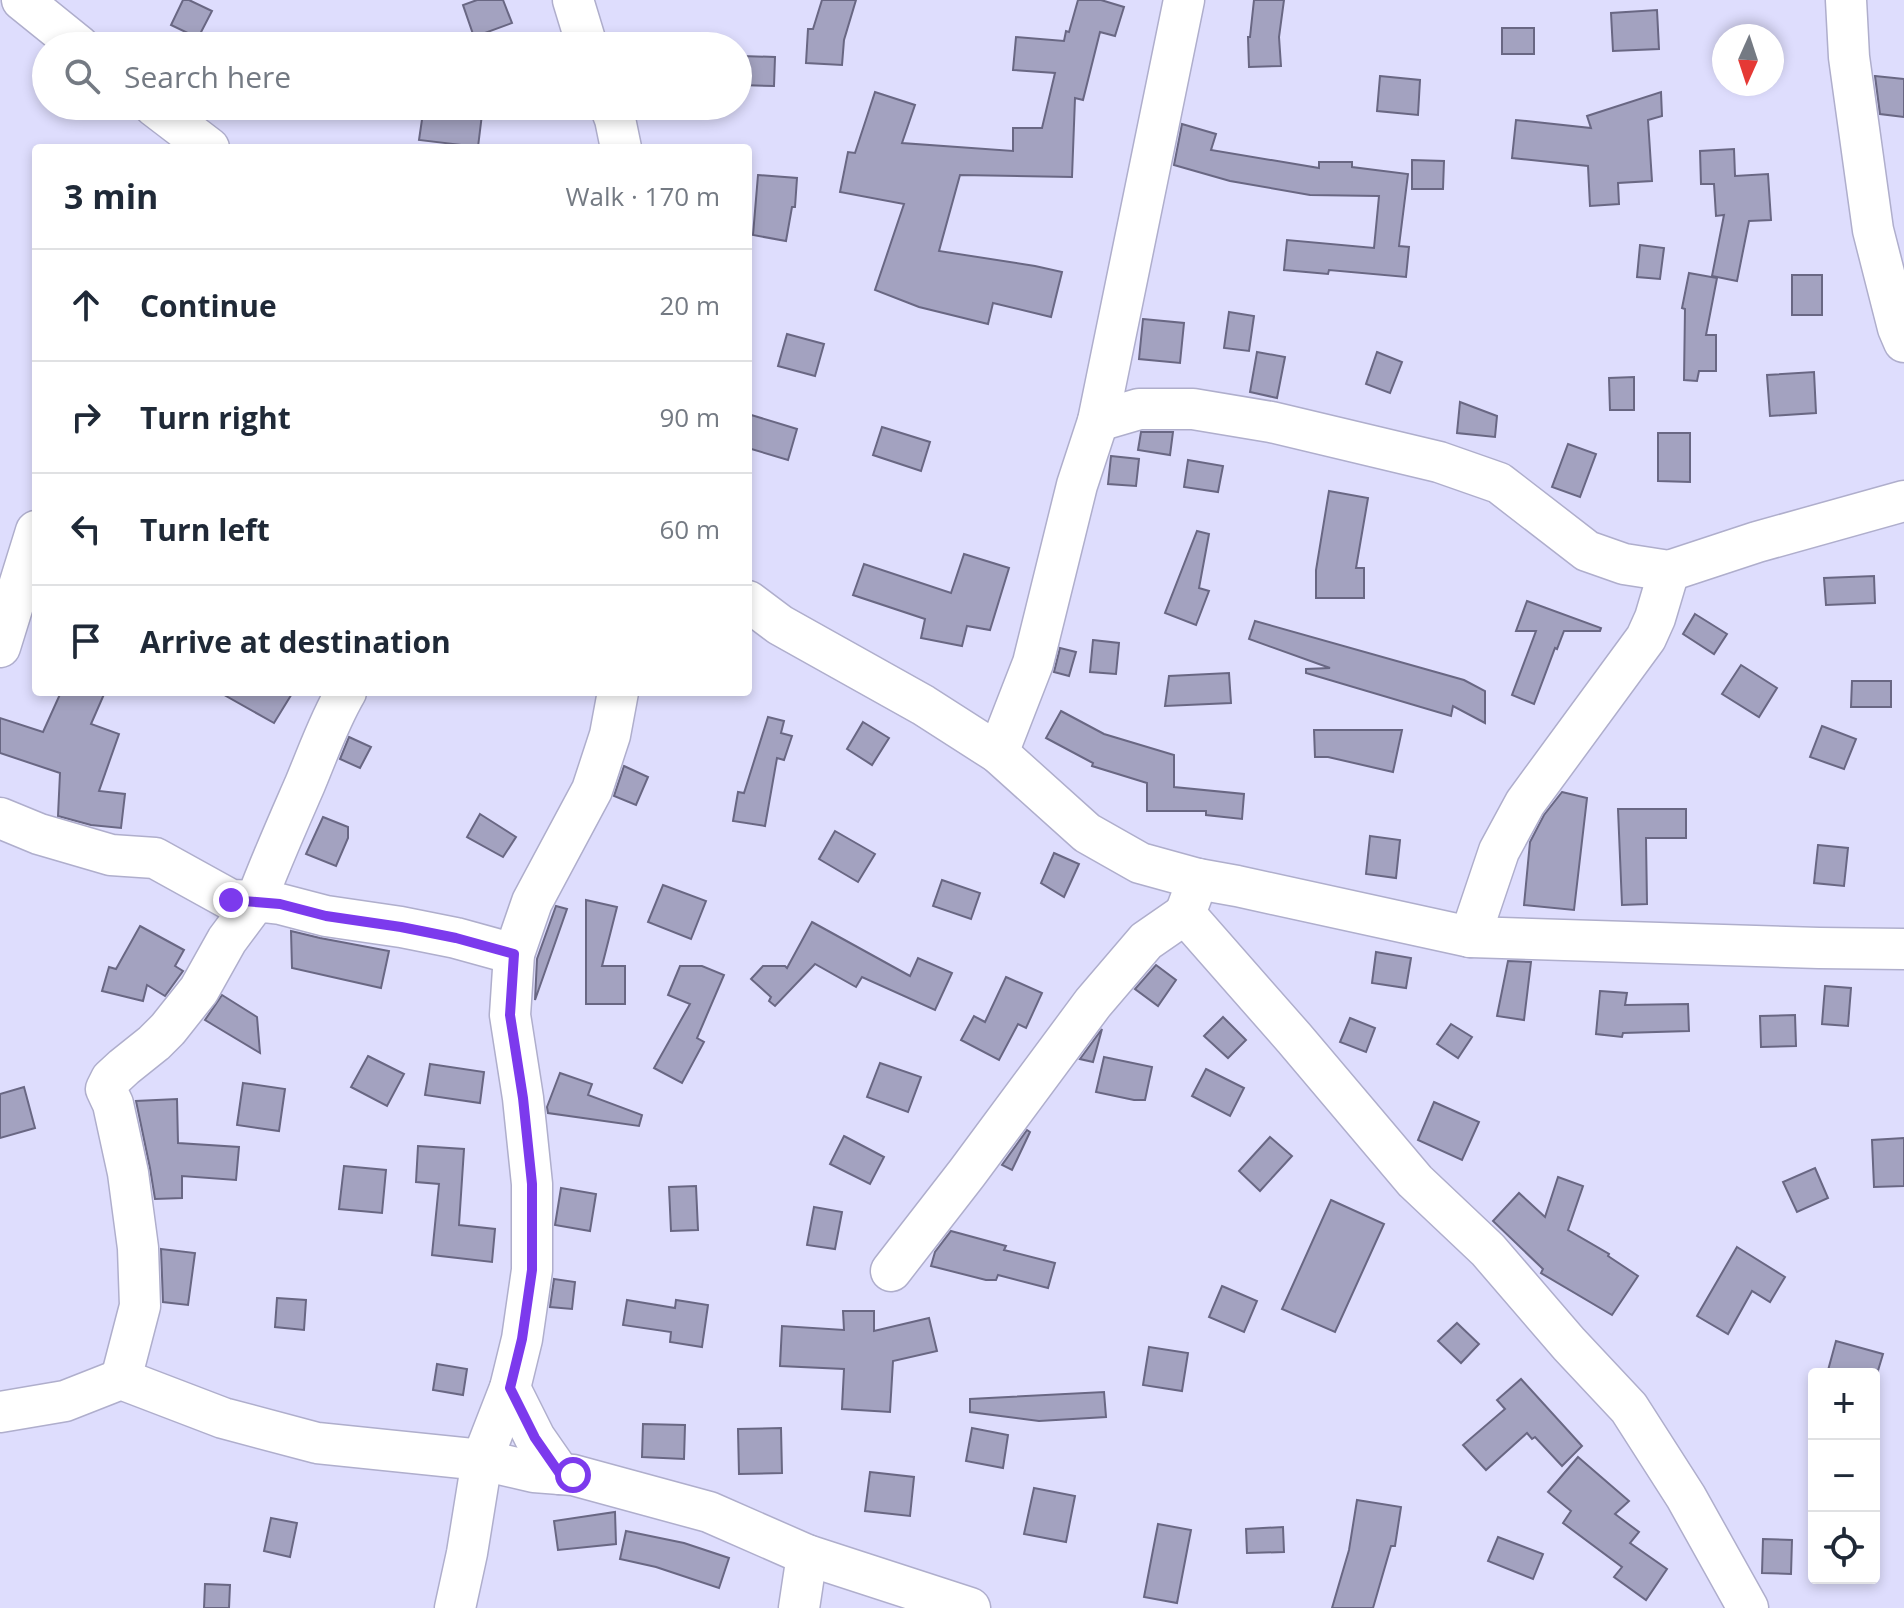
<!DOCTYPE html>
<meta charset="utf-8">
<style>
body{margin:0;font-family:"Open Sans",sans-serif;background:#f6f6f7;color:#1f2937}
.controls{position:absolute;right:24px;bottom:24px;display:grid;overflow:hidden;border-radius:8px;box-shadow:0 4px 12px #0003}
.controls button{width:72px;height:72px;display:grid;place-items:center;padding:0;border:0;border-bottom:2px solid #e0e1e3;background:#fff;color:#1f2937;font:40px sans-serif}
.compass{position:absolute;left:1712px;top:24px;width:72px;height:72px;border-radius:50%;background:#fff;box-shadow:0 4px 12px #0003;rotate:183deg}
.stop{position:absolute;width:24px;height:24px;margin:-18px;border:6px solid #7c3aed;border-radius:50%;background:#fff}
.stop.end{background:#7c3aed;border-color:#fff;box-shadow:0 2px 8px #0008}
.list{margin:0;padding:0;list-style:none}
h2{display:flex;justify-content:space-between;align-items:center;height:104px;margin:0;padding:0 32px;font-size:34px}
h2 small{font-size:26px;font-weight:400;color:#747a83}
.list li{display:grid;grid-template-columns:52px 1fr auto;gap:24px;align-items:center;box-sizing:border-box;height:112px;padding:0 32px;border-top:2px solid #e0e1e3}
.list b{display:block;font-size:30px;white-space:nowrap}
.list em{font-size:26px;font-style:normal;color:#747a83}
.icon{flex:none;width:44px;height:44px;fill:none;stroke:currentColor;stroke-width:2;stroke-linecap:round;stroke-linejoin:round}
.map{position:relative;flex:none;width:1904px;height:1608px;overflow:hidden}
.search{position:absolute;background:#fff;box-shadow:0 4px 12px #0003;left:32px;top:32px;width:720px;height:88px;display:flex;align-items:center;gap:20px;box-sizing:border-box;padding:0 28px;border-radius:44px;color:#747a83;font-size:30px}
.panel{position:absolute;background:#fff;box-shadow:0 4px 12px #0003;left:32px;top:144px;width:720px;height:552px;border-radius:8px}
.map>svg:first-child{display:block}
.building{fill:#a3a2c0;stroke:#696783;stroke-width:2}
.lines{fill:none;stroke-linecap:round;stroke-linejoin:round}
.minor-casing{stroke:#afaecc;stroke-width:43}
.minor{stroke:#fff;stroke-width:40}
.route{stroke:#7c3aed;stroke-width:10}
</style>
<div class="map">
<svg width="1904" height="1608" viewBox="0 0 1904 1608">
<rect width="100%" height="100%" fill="#deddfd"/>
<g class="building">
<polygon points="183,0 189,0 212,11 198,38 171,25"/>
<polygon points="477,0 503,0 512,23 474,37 463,5"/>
<polygon points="822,0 856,0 844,40 842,65 806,63 808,29 813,29"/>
<polygon points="1078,0 1101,0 1124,7 1115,36 1100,32 1083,100 1075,98 1072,177 960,175 939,251 1035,266 1062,272 1051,317 993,303 988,324 919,307 875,290 904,204 840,192 848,152 855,153 875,92 915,105 902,143 1013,151 1013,128 1042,128 1055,73 1013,70 1016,37 1064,41 1066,31 1069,32"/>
<polygon points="1254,0 1284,0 1279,37 1281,66 1249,67 1248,37 1250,37"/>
<polygon points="1657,10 1659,49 1613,51 1611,13"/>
<rect x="1502" y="28" width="32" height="26"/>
<polygon points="741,56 775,57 774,86 740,85"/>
<polygon points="1380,76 1420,80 1418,115 1377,111"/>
<polygon points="1875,76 1904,79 1904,117 1880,114"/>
<polygon points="1661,92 1662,116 1648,120 1652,181 1618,183 1619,204 1590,206 1588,166 1512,158 1516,120 1591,128 1587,116"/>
<polygon points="424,106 483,106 478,147 419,140"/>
<polygon points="1182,124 1216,134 1211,150 1319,168 1319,162 1352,162 1352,167 1408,174 1399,246 1409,247 1406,277 1329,270 1328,274 1284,270 1287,240 1374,248 1379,196 1310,195 1230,181 1174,165"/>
<polygon points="1734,149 1735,176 1768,174 1771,220 1749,221 1737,281 1712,276 1724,215 1716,216 1714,184 1701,184 1700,151"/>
<polygon points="1412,160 1444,161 1443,189 1412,189"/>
<polygon points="758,175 797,178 795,207 792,207 786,241 753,235"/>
<polygon points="1640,245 1664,248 1660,279 1637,277"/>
<polygon points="1689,273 1717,278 1706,335 1716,335 1716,371 1699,371 1697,381 1684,380 1685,309 1682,308"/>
<rect x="1792" y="275" width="30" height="40"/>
<polygon points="1229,312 1254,316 1249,351 1224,348"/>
<polygon points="1143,319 1184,323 1180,363 1139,359"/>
<polygon points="787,334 824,344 815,376 778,366"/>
<polygon points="1257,352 1285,357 1277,398 1250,392"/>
<polygon points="1377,352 1402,362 1390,393 1366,384"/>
<polygon points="1814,372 1816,413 1770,416 1767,375"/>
<polygon points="1634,377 1634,410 1610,410 1609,378"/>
<polygon points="1460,402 1497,416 1495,437 1457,433"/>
<polygon points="748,414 797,429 788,460 748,448"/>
<polygon points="882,427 930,442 921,471 873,455"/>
<polygon points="1141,432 1173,432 1170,455 1138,450"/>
<polygon points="1658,433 1690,433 1690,482 1658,481"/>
<polygon points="1568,444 1596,454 1580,497 1552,487"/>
<polygon points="1111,456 1139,459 1136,486 1108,484"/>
<polygon points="1188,460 1223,466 1218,492 1184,487"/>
<polygon points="1329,491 1368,498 1356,568 1364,568 1364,598 1316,598 1316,570"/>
<polygon points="1197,531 1209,534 1199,588 1209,591 1196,625 1165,613"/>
<polygon points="964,554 1009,568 990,630 967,626 962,646 921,638 925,619 853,595 864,564 951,593"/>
<polygon points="1874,576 1875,603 1826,605 1824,578"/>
<polygon points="1527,601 1601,628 1600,631 1564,631 1557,649 1555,648 1534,704 1512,695 1536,631 1516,631"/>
<polygon points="1695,614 1727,634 1714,654 1683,634"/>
<polygon points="1255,621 1464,680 1485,691 1485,723 1453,706 1451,716 1306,673 1306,669 1330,668 1249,639"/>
<polygon points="1093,640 1119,643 1116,674 1090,672"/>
<polygon points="1060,648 1076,652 1069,676 1054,672"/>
<polygon points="1741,665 1777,688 1759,717 1722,694"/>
<polygon points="1229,673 1231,703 1165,706 1169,676"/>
<polygon points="1852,681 1891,681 1891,707 1851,707"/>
<polygon points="61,692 105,692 91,724 119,734 99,791 125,794 121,828 91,825 58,816 60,773 0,753 0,718 43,732"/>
<polygon points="219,692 293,692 274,723"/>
<polygon points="1061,711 1104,734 1174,755 1174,787 1244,794 1242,819 1206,815 1206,811 1147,811 1147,783 1092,766 1093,763 1046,738"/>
<polygon points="768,717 784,721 781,733 792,736 784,760 777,758 765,826 733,821 738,792 744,793"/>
<polygon points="863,722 889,738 872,765 847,749"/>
<polygon points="1822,726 1856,739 1844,769 1810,757"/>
<polygon points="1314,730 1402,730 1393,772 1328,757 1315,757"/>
<polygon points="349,737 371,747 360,768 340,759"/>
<polygon points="624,766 648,777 636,805 614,796"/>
<polygon points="1562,792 1587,798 1574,910 1524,905 1530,842 1544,815"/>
<polygon points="1618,809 1686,809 1686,838 1646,838 1647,904 1622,905"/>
<polygon points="480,814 516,837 503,857 467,837"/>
<polygon points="323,817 348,827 348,838 336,866 306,854"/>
<polygon points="835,831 875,854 858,882 819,859"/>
<polygon points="1370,836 1400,840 1396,878 1366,874"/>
<polygon points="1818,845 1848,848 1844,886 1814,883"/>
<polygon points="1054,853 1079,864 1064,897 1041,883"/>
<polygon points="942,880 980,893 971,919 933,906"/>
<polygon points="663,885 706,901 691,939 648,922"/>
<polygon points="586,900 617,907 602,966 625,966 625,1004 586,1004"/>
<polygon points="556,906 567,909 535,1000 537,959"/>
<polygon points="812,922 910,976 918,958 952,973 935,1010 862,977 856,987 815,964 775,1006 769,1001 771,997 751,979 763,966 785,966 787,968"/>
<polygon points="140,926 184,950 175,966 183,971 165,996 147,985 143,1001 102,991 109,967 116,969"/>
<polygon points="291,931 320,938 389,951 381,988 292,968"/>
<polygon points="1376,952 1411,958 1406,988 1372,983"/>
<polygon points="1508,961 1531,962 1524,1020 1497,1016"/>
<polygon points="1156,965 1176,980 1158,1006 1135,989"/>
<polygon points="680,966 702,966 724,975 697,1038 704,1042 682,1083 654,1068 690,1004 668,995"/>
<polygon points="1006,977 1042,993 1026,1028 1018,1024 999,1060 961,1040 974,1016 985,1022"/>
<polygon points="1825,986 1851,988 1848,1026 1822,1024"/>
<polygon points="1600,991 1627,993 1625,1005 1688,1004 1689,1031 1623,1033 1622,1037 1596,1034"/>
<polygon points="222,995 257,1017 260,1053 205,1020"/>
<polygon points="1795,1015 1796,1046 1761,1047 1760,1016"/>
<polygon points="1223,1017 1246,1040 1228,1058 1204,1036"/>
<polygon points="1350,1018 1375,1028 1366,1052 1340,1042"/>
<polygon points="1451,1024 1472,1037 1458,1058 1437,1044"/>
<polygon points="1102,1029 1093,1062 1080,1059"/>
<polygon points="368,1056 404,1074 387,1106 351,1087"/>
<polygon points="1104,1057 1152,1067 1145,1100 1134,1100 1096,1092"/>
<polygon points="880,1063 921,1077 908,1112 867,1097"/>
<polygon points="430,1064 484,1072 480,1103 425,1095"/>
<polygon points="1206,1069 1244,1088 1230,1116 1192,1096"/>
<polygon points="560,1073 592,1084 588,1095 642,1115 639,1126 548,1113 547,1107"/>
<polygon points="243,1083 285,1089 279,1131 237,1125"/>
<polygon points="24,1087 35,1128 0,1138 0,1094"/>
<polygon points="177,1099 178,1143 239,1147 236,1180 182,1176 182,1198 155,1199 150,1168 136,1101"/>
<polygon points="1434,1102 1479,1122 1462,1160 1418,1140"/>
<polygon points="1027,1130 1030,1132 1012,1170 1002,1165"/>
<polygon points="844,1136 884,1157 870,1184 830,1164"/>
<polygon points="1270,1137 1292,1156 1260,1191 1239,1171"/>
<polygon points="1904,1138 1904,1186 1874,1187 1872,1140"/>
<polygon points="418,1146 464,1149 459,1225 495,1229 492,1262 432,1255 439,1184 416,1182"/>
<polygon points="344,1166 386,1170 382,1213 339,1209"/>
<polygon points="1815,1168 1828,1198 1797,1212 1783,1182"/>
<polygon points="1558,1177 1583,1186 1568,1230 1609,1254 1608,1256 1638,1276 1612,1315 1541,1273 1543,1269 1493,1221 1519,1193 1545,1217"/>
<polygon points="696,1186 698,1230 671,1231 669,1187"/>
<polygon points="561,1188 596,1194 590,1231 555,1225"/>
<polygon points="1331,1200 1384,1224 1335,1332 1282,1309"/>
<polygon points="814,1207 842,1212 835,1249 807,1245"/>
<polygon points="951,1231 1006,1246 1004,1250 1055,1263 1048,1288 998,1275 996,1280 986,1280 931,1266 935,1252"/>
<polygon points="1737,1247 1785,1277 1770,1302 1752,1291 1728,1334 1697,1316"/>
<polygon points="161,1249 195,1253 188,1305 163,1302"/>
<polygon points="554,1279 575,1282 572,1309 550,1307"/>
<polygon points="1222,1286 1257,1301 1244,1332 1209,1317"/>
<polygon points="277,1298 306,1300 304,1330 275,1327"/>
<polygon points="627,1300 675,1308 676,1300 708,1305 702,1347 670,1342 671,1332 623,1325"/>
<polygon points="843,1311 874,1311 874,1331 929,1318 937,1351 893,1361 890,1412 842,1409 844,1369 780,1366 782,1326 844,1330"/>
<polygon points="1457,1323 1479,1344 1461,1363 1438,1341"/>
<polygon points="1836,1341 1883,1354 1877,1374 1827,1374"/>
<polygon points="1149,1347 1188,1353 1182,1391 1143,1385"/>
<polygon points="437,1364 467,1369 463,1395 433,1390"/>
<polygon points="1521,1379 1582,1446 1562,1466 1535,1437 1532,1439 1527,1433 1486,1470 1463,1445 1505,1409 1497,1400"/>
<polygon points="1104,1392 1106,1417 1039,1421 970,1412 970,1399"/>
<polygon points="643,1424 685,1425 684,1459 642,1457"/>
<polygon points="781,1428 782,1473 739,1474 738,1429"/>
<polygon points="972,1428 1008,1435 1003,1468 966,1461"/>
<polygon points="1578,1457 1629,1501 1615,1514 1639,1532 1630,1543 1667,1569 1646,1600 1614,1577 1622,1567 1563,1523 1571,1511 1548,1492"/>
<polygon points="870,1472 914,1477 910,1516 865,1511"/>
<polygon points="1034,1488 1075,1496 1066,1542 1024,1534"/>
<polygon points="1357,1500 1401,1507 1395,1546 1391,1546 1373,1608 1332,1608 1349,1550"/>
<polygon points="615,1512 616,1544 558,1550 554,1521"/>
<polygon points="271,1518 297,1523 290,1557 264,1551"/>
<polygon points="1158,1524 1191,1530 1177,1603 1144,1597"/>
<polygon points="1283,1527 1284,1552 1247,1553 1246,1529"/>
<polygon points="626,1531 684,1543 729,1558 719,1588 656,1567 620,1559"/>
<polygon points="1498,1537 1543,1554 1533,1579 1488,1561"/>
<polygon points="1763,1539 1792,1540 1791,1574 1762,1573"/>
<polygon points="205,1584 230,1585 229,1608 204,1608"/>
</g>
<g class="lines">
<g class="minor-casing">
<g id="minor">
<polyline points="22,0 79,46"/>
<polyline points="573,0 587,46"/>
<polyline points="1846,0 1849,57 1873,230 1898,328 1904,342"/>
<polyline points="154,106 209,148"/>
<polyline points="610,106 615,119 621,148"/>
<polyline points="1098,421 1139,409 1193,409 1271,422 1439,462 1499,483 1587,551 1624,564 1669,571 1757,542 1904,501"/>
<polyline points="748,601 780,625 923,705 998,753 1087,833 1140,863 1198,879 1237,886 1470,937 1819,948 1904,949"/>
<polyline points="0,647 36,531"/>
<polyline points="998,753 1033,663 1077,485 1098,421 1184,0"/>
<path d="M0,818L39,834L111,855L155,858L231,900L256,901C271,861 288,823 305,784C318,753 329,721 346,692"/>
<polyline points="1198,879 1185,914 1294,1038 1415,1181 1488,1250 1569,1344 1629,1408 1686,1497 1748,1608"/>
<polyline points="1470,937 1499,851 1525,803 1646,638 1655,618 1669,571"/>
<polyline points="891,1271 967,1173 1093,1003 1146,941 1185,914"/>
<polyline points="121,1379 140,1306 138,1248 128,1173 113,1104 106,1089 111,1079 124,1067 154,1043 168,1029 199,990 227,940 256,901 280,904 326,916 401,927 456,938 514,954"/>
<polyline points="510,1388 535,1438 560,1474"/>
<polyline points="0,1412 65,1401 121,1379 223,1418 317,1443 482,1460 534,1472 573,1475 709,1512 807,1555 970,1608"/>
<polyline points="455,1608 467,1553 482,1460 510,1388 522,1339 532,1270 532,1184 523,1098 510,1015 514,954 532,902 592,790 610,735 618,692"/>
<polyline points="799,1608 807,1555"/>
</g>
</g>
<use href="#minor" class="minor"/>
</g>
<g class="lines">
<polyline class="route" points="231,900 280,904 326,916 401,927 456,938 514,954 510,1015 523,1098 532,1184 532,1270 522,1339 510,1388 535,1438 560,1474 573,1475"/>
</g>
</svg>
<div class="controls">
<button>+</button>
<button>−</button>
<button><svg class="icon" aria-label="locate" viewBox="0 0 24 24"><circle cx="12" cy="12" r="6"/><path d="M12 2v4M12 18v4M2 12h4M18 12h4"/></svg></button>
</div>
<svg class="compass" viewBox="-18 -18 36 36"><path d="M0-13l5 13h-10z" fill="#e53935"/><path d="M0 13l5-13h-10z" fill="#747a83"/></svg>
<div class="stop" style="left:573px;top:1475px"></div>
<div class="stop end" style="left:231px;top:900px"></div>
<div class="search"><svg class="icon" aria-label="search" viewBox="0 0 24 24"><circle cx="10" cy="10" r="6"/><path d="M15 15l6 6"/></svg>Search here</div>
<section class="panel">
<h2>3 min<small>Walk · 170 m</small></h2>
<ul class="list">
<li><svg class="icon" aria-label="ahead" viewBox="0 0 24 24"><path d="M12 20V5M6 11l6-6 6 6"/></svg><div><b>Continue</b></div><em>20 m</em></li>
<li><svg class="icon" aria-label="right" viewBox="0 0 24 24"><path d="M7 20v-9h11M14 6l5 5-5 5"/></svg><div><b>Turn right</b></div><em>90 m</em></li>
<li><svg class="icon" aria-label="left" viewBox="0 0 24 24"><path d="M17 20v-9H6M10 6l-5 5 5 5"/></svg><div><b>Turn left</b></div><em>60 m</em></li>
<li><svg class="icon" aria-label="arrive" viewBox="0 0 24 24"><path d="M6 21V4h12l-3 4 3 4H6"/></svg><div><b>Arrive at destination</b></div></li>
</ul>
</section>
</div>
